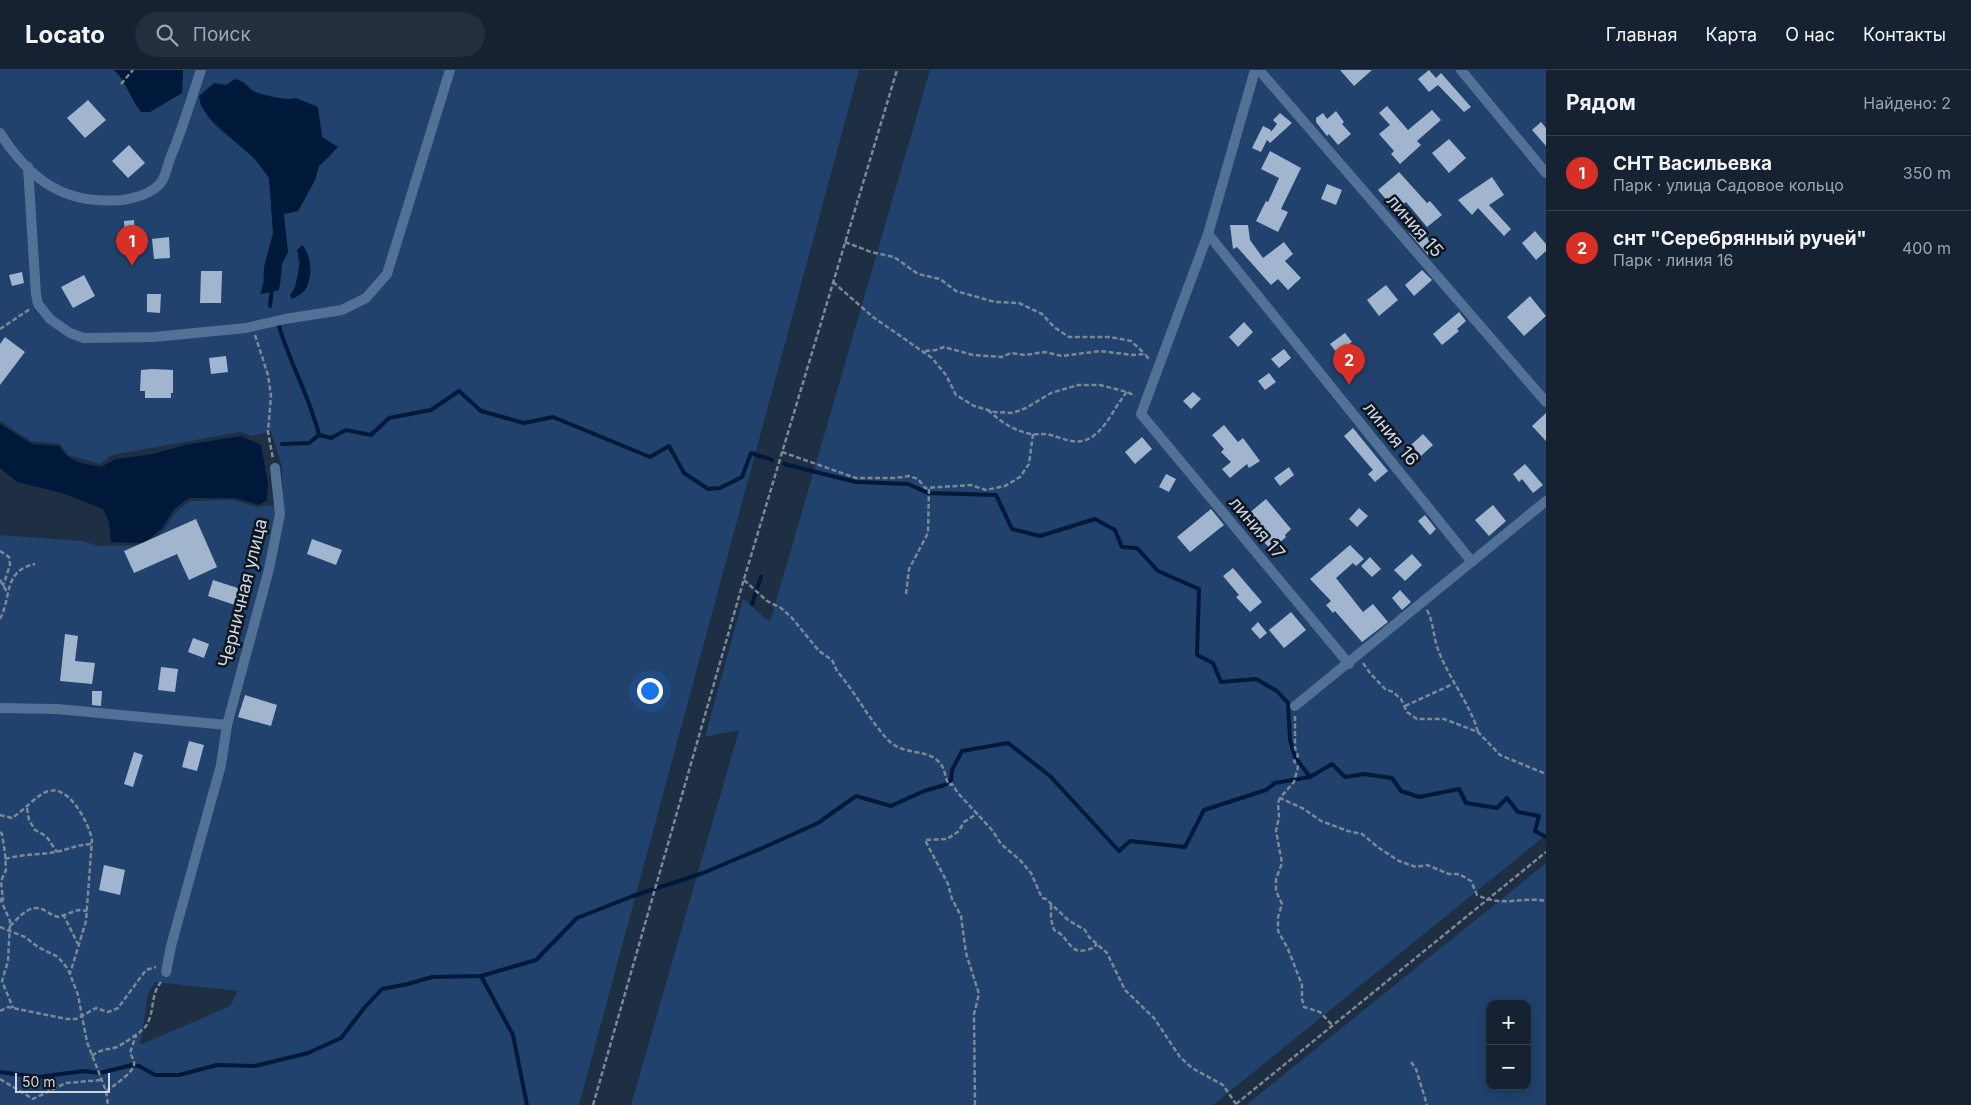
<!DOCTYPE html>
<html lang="ru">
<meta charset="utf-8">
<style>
body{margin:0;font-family:Inter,sans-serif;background:#232f3e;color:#f1f3f6}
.controls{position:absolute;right:15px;bottom:15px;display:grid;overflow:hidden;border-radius:10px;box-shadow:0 2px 12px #0003}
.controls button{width:45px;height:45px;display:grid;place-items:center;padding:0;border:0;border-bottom:1px solid #353f4d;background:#162232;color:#f1f3f6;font:25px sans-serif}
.scale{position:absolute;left:15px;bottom:12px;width:95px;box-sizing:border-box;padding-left:5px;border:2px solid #ccd6e4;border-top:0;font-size:14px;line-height:18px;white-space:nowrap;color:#ccd6e4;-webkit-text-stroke:4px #0f161f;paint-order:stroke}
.you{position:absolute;left:649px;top:620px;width:18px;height:18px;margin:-12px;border:4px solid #fff;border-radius:50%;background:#1a73e8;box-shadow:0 0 0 8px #1a73e833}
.badge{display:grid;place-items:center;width:32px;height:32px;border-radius:50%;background:#d93025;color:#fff;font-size:16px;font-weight:700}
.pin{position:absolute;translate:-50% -41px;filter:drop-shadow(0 1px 2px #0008)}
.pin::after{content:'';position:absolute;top:26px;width:18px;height:15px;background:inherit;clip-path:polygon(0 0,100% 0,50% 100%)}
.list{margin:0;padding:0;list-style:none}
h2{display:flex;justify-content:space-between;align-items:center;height:65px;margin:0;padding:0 20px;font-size:21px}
h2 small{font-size:16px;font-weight:400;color:#9ea4ac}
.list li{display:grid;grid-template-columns:32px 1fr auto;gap:15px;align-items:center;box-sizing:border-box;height:75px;padding:0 20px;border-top:1px solid #353f4d}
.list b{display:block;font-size:19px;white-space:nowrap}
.list p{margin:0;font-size:16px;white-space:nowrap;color:#9ea4ac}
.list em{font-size:16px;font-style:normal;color:#9ea4ac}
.icon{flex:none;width:28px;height:28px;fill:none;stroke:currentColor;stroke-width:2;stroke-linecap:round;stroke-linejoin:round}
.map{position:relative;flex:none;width:1546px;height:1035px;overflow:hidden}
header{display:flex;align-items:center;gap:30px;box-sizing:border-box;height:70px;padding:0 25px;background:#162232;border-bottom:1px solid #353f4d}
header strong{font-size:24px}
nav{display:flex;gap:28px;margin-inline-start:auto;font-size:18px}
.search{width:350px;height:45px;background:#232f3e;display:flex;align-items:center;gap:12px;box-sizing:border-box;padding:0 18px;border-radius:28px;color:#9ea4ac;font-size:19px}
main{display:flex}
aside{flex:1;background:#162232}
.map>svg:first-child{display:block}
.green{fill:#20426c;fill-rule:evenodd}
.water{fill:#00193b}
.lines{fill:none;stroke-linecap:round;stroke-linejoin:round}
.stream{stroke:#00193b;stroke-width:4}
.building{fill:#a1b5cf}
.path{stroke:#7b8899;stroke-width:2.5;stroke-dasharray:5 2.5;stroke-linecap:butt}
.street{stroke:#537196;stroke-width:10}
.labels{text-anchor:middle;stroke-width:5;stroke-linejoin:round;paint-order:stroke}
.street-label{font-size:18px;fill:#ccd6e4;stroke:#0f161f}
</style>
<header>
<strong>Locato</strong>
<div class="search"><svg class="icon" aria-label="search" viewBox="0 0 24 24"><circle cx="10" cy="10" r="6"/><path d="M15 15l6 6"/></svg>Поиск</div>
<nav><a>Главная</a><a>Карта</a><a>О нас</a><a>Контакты</a></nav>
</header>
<main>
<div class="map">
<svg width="1546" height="1035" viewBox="0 0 1546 1035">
<rect width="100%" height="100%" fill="#1e2e43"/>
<g class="green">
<path d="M0,0H114L122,8L128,18L182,23L183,0H859L579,1035H0V465L83,471L98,476L146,475L164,460L176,442L190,431L233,430L257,437L283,434L282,397L271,361L252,366L240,362L112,385L100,394L68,385L60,374L31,371L0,351ZM214,14L290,30L320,50L322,67L328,70L331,86L319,96L315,110L298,141L283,144L288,182L282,194L281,212L279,220L261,224C263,214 263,207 264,197C265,186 271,175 273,164C274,155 272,114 268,107C253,76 204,61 199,26ZM305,179L309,190L311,204L292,221C298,214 302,195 297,187ZM155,912L238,921L230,936L140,975L148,924Z"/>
<polygon points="930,0 1546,0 1546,765 1213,1035 631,1035 739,660 705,667 743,529 770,552"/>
<path d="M1546,793V1035H1246ZM1490,934H1527V1016H1490Z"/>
</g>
<g class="water">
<path d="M114,0H183L182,23L150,42H141C130,29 127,12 114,0Z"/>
<path d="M235,9C244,11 245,14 252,20C259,25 288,31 296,28L318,37L322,67L338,77L319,96L315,110L298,141L284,144L288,182L282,194L279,220L260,224L264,213V198L273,163L269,108L255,89L212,51L201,36L199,26L214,13L226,15Z"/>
<path d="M302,175C312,185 313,208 305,220C302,224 297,226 292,229L290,225L295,218L298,203L300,191L297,180Z"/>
<path d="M0,354L32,374L59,376C71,393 81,393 101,397L116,389L153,384L185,375L241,366L261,375L268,414L267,430L259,435L236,428H189L174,439L162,458L144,473L111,472L109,452L103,439L62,423L17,412L0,398Z"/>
</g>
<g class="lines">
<g class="stream">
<polyline points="270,236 272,218"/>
<path d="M279,256C290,294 310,327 319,365"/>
<polyline points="319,365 331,368 346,360 371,365 389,348 431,340 459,321 481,341 524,353 553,347 650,387 669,376 684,403 708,419 720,418 742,407 751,383 772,390"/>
<polyline points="282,374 309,373 319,365"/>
<polyline points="784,394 856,412 908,414 928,423 996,425 1012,459 1040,466 1095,449 1115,460 1122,477 1137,478 1158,501 1199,519 1197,585 1213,593 1221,612 1256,609 1277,621 1288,633 1290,670 1295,687 1310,707"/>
<polyline points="752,534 761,507"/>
<polyline points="481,906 513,965 527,1035"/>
<polyline points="0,1002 38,1007 84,1001 100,1003 132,995 139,996 155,1005 179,1005 217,995 255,996 308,983 341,968 365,937 382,919 408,914 432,907 481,906 536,890 577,848 633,826 703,803 760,779 818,753 856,726 891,736 924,721 945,715 951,710 952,700 962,681 1008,673 1050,706 1119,781 1130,771 1185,777 1204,740 1266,720 1275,713 1310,707 1332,694 1345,707 1364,704 1392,708 1401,721 1419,727 1459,719 1466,733 1497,738 1507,728 1518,742 1539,746 1535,761 1546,767"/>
</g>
</g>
<g class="building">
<polygon points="1340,0 1372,0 1354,16"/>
<polygon points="1429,0 1436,8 1441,3 1471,37 1464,42 1438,15 1429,22 1418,9"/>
<polygon points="88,30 106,50 85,68 67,48"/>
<polygon points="1387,36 1408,60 1432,40 1441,50 1417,71 1421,75 1400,94 1391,84 1394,81 1379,64 1390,55 1379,43"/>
<polygon points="1336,41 1344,52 1342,54 1351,64 1338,75 1329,64 1327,66 1316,52 1316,48 1323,43 1327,49"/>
<polygon points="1280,43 1292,53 1270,73 1267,70 1261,82 1252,78 1263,56 1271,60 1271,62 1277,54 1273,50"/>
<polygon points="1541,52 1546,58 1546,76 1532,60"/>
<polygon points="1449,69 1466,88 1449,103 1432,83"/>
<polygon points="129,75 145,93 128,108 112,91"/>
<polygon points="1270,81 1301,98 1281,139 1288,142 1278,162 1256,151 1266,131 1268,132 1279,108 1261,99"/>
<polygon points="1399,102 1427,133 1430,131 1442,145 1427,157 1406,132 1396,141 1378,120"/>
<polygon points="1492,107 1504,125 1489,135 1511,159 1504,166 1478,138 1472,145 1458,130"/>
<polygon points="1327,114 1342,120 1336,135 1321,129"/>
<polygon points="134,150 136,182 126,182 124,151"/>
<polygon points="1230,155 1248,155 1250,170 1263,188 1284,172 1293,184 1285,191 1301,208 1288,220 1278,209 1271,215 1237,177 1233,179"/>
<polygon points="1418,156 1436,178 1428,185 1409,163"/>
<polygon points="1535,161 1546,174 1546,181 1536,190 1522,173"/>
<polygon points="169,167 170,188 154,189 152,169"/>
<polygon points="1422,200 1432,210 1414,226 1405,215"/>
<polygon points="201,201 222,201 221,233 200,233"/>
<polygon points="22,202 24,213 12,216 9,205"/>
<polygon points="84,205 95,226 73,238 61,217"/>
<polygon points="1386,215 1398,230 1379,246 1367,230"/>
<polygon points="147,224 161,224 160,243 147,242"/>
<polygon points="1530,226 1546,246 1524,266 1507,247"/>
<polygon points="1459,242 1466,251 1457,259 1459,261 1442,275 1433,264"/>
<polygon points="1244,252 1253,262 1238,277 1229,267"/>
<polygon points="1345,263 1352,272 1337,283 1330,274"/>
<polygon points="5,267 25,282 0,315 0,274"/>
<polygon points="1284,279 1291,288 1279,298 1271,289"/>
<polygon points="226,286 228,302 211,304 209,288"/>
<polygon points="152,299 173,300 173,323 171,323 171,328 145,328 145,321 140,321 141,300"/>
<polygon points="1269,303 1276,312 1265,320 1258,311"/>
<polygon points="1193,322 1201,329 1191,339 1183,331"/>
<polygon points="1546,343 1546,371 1532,356"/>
<polygon points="1224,355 1238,372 1243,368 1260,391 1249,398 1247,394 1230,408 1222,399 1231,392 1221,382 1224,379 1212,365"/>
<polygon points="1353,358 1388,401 1375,412 1368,404 1373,400 1344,366"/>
<polygon points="1423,364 1433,375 1421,386 1411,375"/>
<polygon points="1142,367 1152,379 1135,394 1125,382"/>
<polygon points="1525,394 1543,415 1533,423 1522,409 1519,412 1513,404"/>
<polygon points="1289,397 1294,405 1280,416 1274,408"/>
<polygon points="1166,404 1176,409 1169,422 1159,417"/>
<polygon points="1266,429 1291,459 1285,465 1286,467 1271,480 1257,464 1262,460 1248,444"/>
<polygon points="1493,435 1506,451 1489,466 1475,450"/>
<polygon points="1359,438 1368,446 1357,457 1349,449"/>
<polygon points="1211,439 1224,455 1190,482 1177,467"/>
<polygon points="1425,445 1436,459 1430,465 1418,451"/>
<polygon points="196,449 217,497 189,510 177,484 134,503 124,481"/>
<polygon points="312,469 342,480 336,495 307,484"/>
<polygon points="1350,475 1364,489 1356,496 1353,493 1336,508 1363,542 1373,534 1388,552 1362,572 1335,541 1333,543 1326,535 1331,531 1310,509"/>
<polygon points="1412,484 1422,495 1405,511 1394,500"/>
<polygon points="1370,487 1381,499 1372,507 1361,496"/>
<polygon points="1233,498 1262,532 1250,542 1236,527 1239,525 1223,506"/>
<polygon points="213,510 247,521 241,537 208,526"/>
<polygon points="1400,520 1411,532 1402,540 1392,528"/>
<polygon points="1291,542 1306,560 1284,578 1269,560"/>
<polygon points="1258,552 1267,563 1260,569 1251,559"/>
<polygon points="65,564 78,566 75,591 95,593 92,614 60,611"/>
<polygon points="193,568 209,574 204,588 188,582"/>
<polygon points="161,597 178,599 175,622 158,620"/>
<polygon points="92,621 102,621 101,636 92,635"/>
<polygon points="245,625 277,635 271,656 238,647"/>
<polygon points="189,671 204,675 197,701 182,697"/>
<polygon points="134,682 143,685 133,717 124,714"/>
<polygon points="104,795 125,800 120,825 99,820"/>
</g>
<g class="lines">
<g class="path">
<polyline points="121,14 133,0"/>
<polyline points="845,172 871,182 894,187 918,204 940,209 956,221 995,232 1019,233 1042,244 1054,257 1069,267 1110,267 1131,271 1145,284"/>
<polyline points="833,212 873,247 932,288 946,305 956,325 974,336 995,342 1013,343 1026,338 1051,323 1078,315 1100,315 1127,322 1135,326"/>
<polyline points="0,259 30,239"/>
<polyline points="255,265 268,305 271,326 268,362 273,389"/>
<polyline points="925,281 936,280 944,277 973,285 1002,287 1011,283 1025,285 1045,282 1062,286 1100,281 1133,285 1145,284 1150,291"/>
<path d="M988,340C1001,352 1014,361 1031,364C1038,365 1045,363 1051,365C1064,369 1078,376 1092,367C1108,356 1114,337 1127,322"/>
<polyline points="782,382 856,408 895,408 909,406 918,409 925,418 971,415 986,420 1005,416 1020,407 1029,394 1033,364"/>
<polyline points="0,481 9,487 10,495 3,516"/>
<polyline points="0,510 7,522"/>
<path d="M744,510L767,531L781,538L792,548L819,581L832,590L837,601C856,623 869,650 889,671C903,685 926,679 938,691C946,698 944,707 949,715L952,714L958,723L992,760L1001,774L1020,790L1031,803L1042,828L1046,829L1068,850L1085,860L1089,867L1107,883L1125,920L1154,948L1180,987L1192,998L1223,1015L1236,1034"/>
<polyline points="906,524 909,499 928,463 929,418"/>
<path d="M1427,540C1434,553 1433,568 1439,582C1449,608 1471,636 1478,662"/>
<path d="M0,549C12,526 3,501 35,494"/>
<polyline points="1363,593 1370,603 1385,619 1393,622 1401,629 1407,642 1417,649 1444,649 1478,662 1500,685 1546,704"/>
<polyline points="1405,636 1453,614"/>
<path d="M1295,646V678L1298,686L1294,691L1298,697L1294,712L1280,728L1304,739L1321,751L1348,761L1362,764L1379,778L1399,791L1416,797L1427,795L1449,804H1459L1471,811L1477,825C1504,838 1520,826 1546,831"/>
<polyline points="1280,728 1278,733 1279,747 1276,761 1282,793 1276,809 1276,821 1282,834 1278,847 1278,861 1288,879 1302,915 1302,929 1304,937 1320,942 1332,955"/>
<polyline points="27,738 29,750 35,760 46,766 57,782"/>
<path d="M0,745L12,748C23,741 36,726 46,722C68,712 88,752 92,769L86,851L70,904"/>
<polyline points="0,762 2,764 5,783 6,800 1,811 3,831"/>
<path d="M5,789C22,784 39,785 56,782C70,779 76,775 91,774"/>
<polyline points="0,828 10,851 8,891 2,911 13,938"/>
<path d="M1051,835V849L1054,860C1068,865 1069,885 1086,880C1092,879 1093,878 1097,874"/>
<polyline points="63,844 78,874"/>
<path d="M10,856C20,847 29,833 44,840C49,843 53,846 59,847L78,840L87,841"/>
<polyline points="0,857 25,867 38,877 58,887 68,899 78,925 87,972 106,1021 108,1035"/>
<polyline points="0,941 8,937 67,949 76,949 96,938 108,942 118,938 146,900 156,897"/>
<path d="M92,986C100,979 108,980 117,977C123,974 143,961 146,956C155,942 150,925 161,912"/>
<polyline points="1411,992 1416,999 1427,1035"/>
<polyline points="0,1009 33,1029 66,1013 101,1010"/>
<path d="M106,1021C112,1017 133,1003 134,995C135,991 132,987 130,983L136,965"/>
<polyline points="1236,1034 1546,782"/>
<polyline points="593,1035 744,509 897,0"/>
<polyline points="975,1035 974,944 979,924 966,883 961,846 952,829 948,814 925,770 947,769 959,761 964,752 978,743"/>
</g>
<g class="street">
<polyline points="1255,0 1208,164 1141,344 1349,594"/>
<polyline points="1259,0 1546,332"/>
<polyline points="1461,0 1546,103"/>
<path d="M0,63C30,110 64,135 122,130C136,128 153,124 162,111C166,104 168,94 171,86C183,58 191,29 201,0"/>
<polyline points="28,97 36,225 38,234 50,249 70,263 84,268 154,267 246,258 285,249 342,240 366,228 387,204 450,0"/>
<polyline points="1208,164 1472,492"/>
<polyline points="1295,636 1546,431"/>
<polyline points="0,638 57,639 227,655"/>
<polyline points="166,902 171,876 221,695 227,655 269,499 280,444 275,398"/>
</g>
</g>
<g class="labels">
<g class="street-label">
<text transform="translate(1415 156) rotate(49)" y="6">линия 15</text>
<text transform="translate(1391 364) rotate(51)" y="6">линия 16</text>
<text transform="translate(1257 458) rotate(50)" y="6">линия 17</text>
<text transform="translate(243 523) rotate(-76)" y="6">Черничная улица</text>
</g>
</g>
</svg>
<div class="controls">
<button>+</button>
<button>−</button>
</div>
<div class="scale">50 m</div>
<div class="you"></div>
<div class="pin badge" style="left:132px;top:196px">1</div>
<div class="pin badge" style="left:1349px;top:315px">2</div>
</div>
<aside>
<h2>Рядом<small>Найдено: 2</small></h2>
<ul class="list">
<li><span class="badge">1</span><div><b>СНТ Васильевка</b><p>Парк · улица Садовое кольцо</p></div><em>350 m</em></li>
<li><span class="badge">2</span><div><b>снт &quot;Серебрянный ручей&quot;</b><p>Парк · линия 16</p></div><em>400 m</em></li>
</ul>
</aside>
</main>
